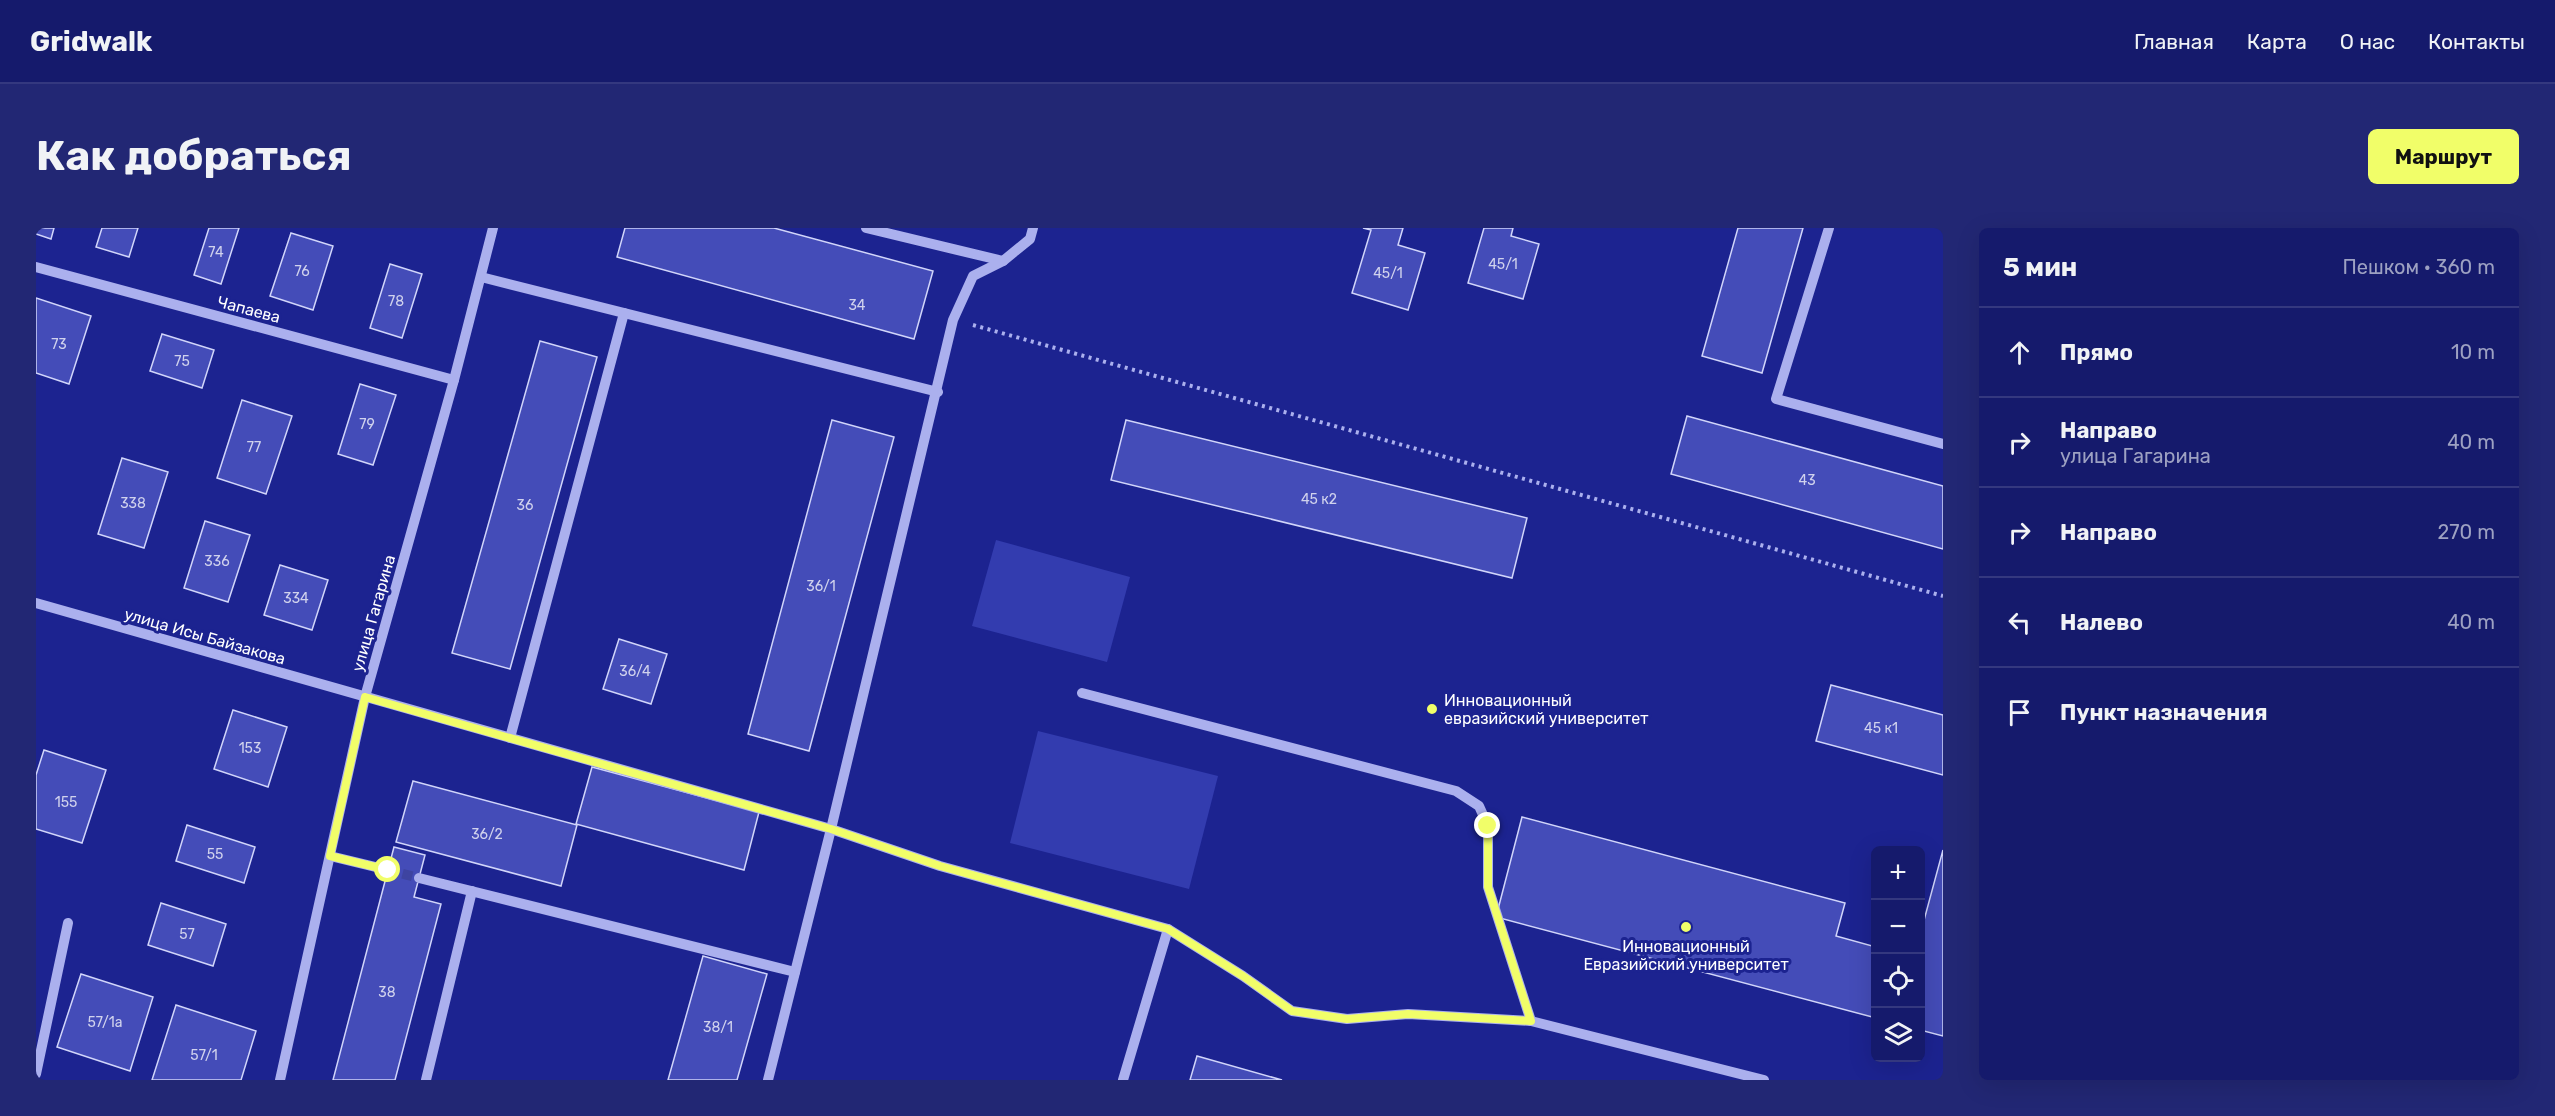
<!DOCTYPE html>
<html lang="ru">
<meta charset="utf-8">
<style>
body{margin:0;font-family:Rubik,sans-serif;background:#222774;color:#f1f3f6}
.controls{position:absolute;right:18px;bottom:18px;display:grid;overflow:hidden;border-radius:9px;box-shadow:0 6px 24px #0002}
.controls button{width:54px;height:54px;display:grid;place-items:center;padding:0;border:0;border-bottom:2px solid #34387f;background:#151a6c;color:#f1f3f6;font:30px sans-serif}
.stop{position:absolute;width:18px;height:18px;margin:-14px;border:4px solid #f1fe69;border-radius:50%;background:#fff}
.stop.end{background:#f1fe69;border-color:#fff;box-shadow:0 2px 6px #0008}
.list{margin:0;padding:0;list-style:none}
h2{display:flex;justify-content:space-between;align-items:center;height:78px;margin:0;padding:0 24px;font-size:26px}
h2 small{font-size:20px;font-weight:400;color:#9da1c2}
.list li{display:grid;grid-template-columns:39px 1fr auto;gap:18px;align-items:center;box-sizing:border-box;height:90px;padding:0 24px;border-top:2px solid #34387f}
.list b{display:block;font-size:22px;white-space:nowrap}
.list p{margin:0;font-size:20px;white-space:nowrap;color:#9da1c2}
.list em{font-size:20px;font-style:normal;color:#9da1c2}
.icon{flex:none;width:33px;height:33px;fill:none;stroke:currentColor;stroke-width:2;stroke-linecap:round;stroke-linejoin:round}
.map{position:relative;flex:none;width:1907px;height:852px;overflow:hidden;border-radius:9px}
header{display:flex;align-items:center;gap:36px;box-sizing:border-box;height:84px;padding:0 30px;background:#151a6c;border-bottom:2px solid #34387f}
header strong{font-size:28px}
nav{display:flex;gap:33px;margin-inline-start:auto;font-size:21px}
.intro{display:flex;align-items:center;justify-content:space-between;box-sizing:border-box;height:144px;padding:0 36px}
h1{margin:0;font-size:42px}
.button{padding:15px 27px;border-radius:9px;background:#f1fe69;color:#111;font-size:21px;font-weight:700}
main{display:flex;gap:36px;padding:0 36px}
aside{flex:1;background:#151a6c;border-radius:9px;box-shadow:0 6px 24px #0002}
.map>svg:first-child{display:block}
.green{fill:#333caf}
.building{fill:#444cb8;stroke:#d1d5fa;stroke-width:1.5}
.lines{fill:none;stroke-linecap:round;stroke-linejoin:round}
.minor-tunnel{stroke:#3e44a1;stroke-width:10;stroke-dasharray:10 5;stroke-linecap:butt}
.path{stroke:#abb0ee;stroke-width:4;stroke-dasharray:3 4.5;stroke-linecap:butt}
.minor{stroke:#abb0ee;stroke-width:10}
.route{stroke:#f1fe69;stroke-width:8}
.poi-dot{fill:#f1fe69;stroke:#1c2390;stroke-width:2}
.labels{text-anchor:middle;stroke-width:6;stroke-linejoin:round;paint-order:stroke}
.number-label{font-size:14px;fill:#d0d2ed}
.street-label{font-size:16px;fill:#fff;stroke:#1c2390}
.poi-label{font-size:16px;fill:#fff;stroke:#1c2390;text-anchor:start}
</style>
<header>
<strong>Gridwalk</strong>
<nav><a>Главная</a><a>Карта</a><a>О нас</a><a>Контакты</a></nav>
</header>
<div class="intro"><h1>Как добраться</h1><a class="button">Маршрут</a></div>
<main>
<div class="map">
<svg width="1907" height="852" viewBox="0 0 1907 852">
<rect width="100%" height="100%" fill="#1c2390"/>
<g class="green">
<polygon points="960,312 1094,349 1071,434 936,398"/>
<polygon points="1002,503 1182,548 1153,661 974,615"/>
</g>
<g class="building">
<polygon points="0,0 18,0 15,11 0,6"/>
<polygon points="66,0 102,0 93,29 60,19"/>
<polygon points="173,0 203,0 185,56 158,47"/>
<polygon points="589,0 738,0 897,43 878,111 581,29"/>
<polygon points="1327,0 1367,0 1362,17 1389,25 1372,82 1316,65 1335,2"/>
<polygon points="1448,0 1477,0 1475,8 1503,16 1487,71 1432,55"/>
<polygon points="1702,0 1767,0 1726,145 1666,128"/>
<polygon points="255,5 297,18 277,82 234,68"/>
<polygon points="354,36 386,46 366,110 334,100"/>
<polygon points="0,70 55,88 33,156 0,145"/>
<polygon points="126,106 178,122 166,160 114,143"/>
<polygon points="504,113 561,129 474,441 416,425"/>
<polygon points="324,156 360,167 337,237 302,226"/>
<polygon points="206,172 256,188 230,266 181,250"/>
<polygon points="1651,188 1907,258 1907,321 1635,246"/>
<polygon points="796,192 858,209 773,523 712,506"/>
<polygon points="1090,192 1491,290 1476,350 1075,252"/>
<polygon points="86,230 132,244 108,320 62,306"/>
<polygon points="169,293 214,307 192,374 148,360"/>
<polygon points="244,337 292,352 276,402 228,387"/>
<polygon points="583,411 631,426 615,476 567,461"/>
<polygon points="1795,457 1907,487 1907,547 1780,513"/>
<polygon points="197,482 251,499 232,559 178,541"/>
<polygon points="8,522 70,542 46,615 0,601 0,547"/>
<polygon points="556,539 723,584 708,642 540,596"/>
<polygon points="377,553 541,597 525,658 360,614"/>
<polygon points="1486,589 1809,675 1800,708 1840,719 1840,790 1460,689"/>
<polygon points="151,597 219,619 208,655 140,633"/>
<polygon points="358,619 389,627 378,669 405,676 359,852 297,852"/>
<polygon points="1907,622 1907,808 1884,802 1884,707"/>
<polygon points="125,675 190,696 177,738 112,717"/>
<polygon points="667,728 731,746 701,852 632,852"/>
<polygon points="45,746 117,769 94,843 21,819"/>
<polygon points="140,777 220,803 205,852 116,852"/>
<polygon points="1161,828 1246,852 1154,852"/>
</g>
<g class="lines">
<polyline class="minor-tunnel" points="352,642 383,650"/>
<polyline class="path" points="937,97 1907,368"/>
<g class="minor">
<polyline points="830,0 967,33"/>
<polyline points="1793,0 1740,171 1907,216"/>
<polyline points="0,39 418,152"/>
<polyline points="445,49 902,164"/>
<polyline points="0,375 795,601 904,638 1132,701 1207,748 1256,783 1311,791 1372,786 1495,793 1728,852"/>
<polyline points="1046,465 1420,563 1443,578 1452,598 1452,659 1495,793"/>
<polyline points="474,510 588,85"/>
<polyline points="294,628 352,642"/>
<polyline points="383,650 759,744"/>
<polyline points="0,846 32,695"/>
<polyline points="244,852 329,469 418,152 457,0"/>
<polyline points="390,852 436,663"/>
<polyline points="732,852 795,601 917,92 937,48 967,33 994,11 997,0"/>
<polyline points="1087,852 1132,701"/>
</g>
</g>
<g class="lines">
<polyline class="route" points="352,642 294,628 329,469 795,601 904,638 1132,701 1207,748 1256,783 1311,791 1372,786 1495,793 1452,659 1452,598"/>
</g>
<g class="poi-dot">
<circle cx="1396" cy="481" r="6"/>
<circle cx="1650" cy="699" r="6"/>
</g>
<g class="labels">
<g class="number-label">
<text x="180" y="29">74</text>
<text x="1467" y="41">45/1</text>
<text x="266" y="48">76</text>
<text x="1352" y="50">45/1</text>
<text x="360" y="78">78</text>
<text x="821" y="82">34</text>
<text x="23" y="121">73</text>
<text x="146" y="138">75</text>
<text x="331" y="201">79</text>
<text x="218" y="224">77</text>
<text x="1771" y="257">43</text>
<text x="1283" y="276">45 к2</text>
<text x="97" y="280">338</text>
<text x="489" y="282">36</text>
<text x="181" y="338">336</text>
<text x="785" y="363">36/1</text>
<text x="260" y="375">334</text>
<text x="599" y="448">36/4</text>
<text x="1845" y="505">45 к1</text>
<text x="214" y="525">153</text>
<text x="30" y="579">155</text>
<text x="451" y="611">36/2</text>
<text x="179" y="631">55</text>
<text x="151" y="711">57</text>
<text x="351" y="769">38</text>
<text x="69" y="799">57/1а</text>
<text x="682" y="804">38/1</text>
<text x="168" y="832">57/1</text>
</g>
<g class="street-label">
<text transform="translate(213 81) rotate(15)" y="6">Чапаева</text>
<text transform="translate(337 385) rotate(-74)" y="6">улица Гагарина</text>
<text transform="translate(169 408) rotate(16)" y="6">улица Исы Байзакова</text>
</g>
<g class="poi-label">
<text x="1408" y="478">Инновационный<tspan x="1408" dy="18">евразийский университет</tspan></text>
<text x="1650" y="724" text-anchor="middle">Инновационный<tspan x="1650" dy="18">Евразийский университет</tspan></text>
</g>
</g>
</svg>
<div class="controls">
<button>+</button>
<button>−</button>
<button><svg class="icon" aria-label="locate" viewBox="0 0 24 24"><circle cx="12" cy="12" r="6"/><path d="M12 2v4M12 18v4M2 12h4M18 12h4"/></svg></button>
<button><svg class="icon" aria-label="layers" viewBox="0 0 24 24"><path d="M12 4l9 5-9 5-9-5zM3 14l9 5 9-5"/></svg></button>
</div>
<div class="stop" style="left:352px;top:642px"></div>
<div class="stop end" style="left:1452px;top:598px"></div>
</div>
<aside>
<h2>5 мин<small>Пешком · 360 m</small></h2>
<ul class="list">
<li><svg class="icon" aria-label="ahead" viewBox="0 0 24 24"><path d="M12 20V5M6 11l6-6 6 6"/></svg><div><b>Прямо</b></div><em>10 m</em></li>
<li><svg class="icon" aria-label="right" viewBox="0 0 24 24"><path d="M7 20v-9h11M14 6l5 5-5 5"/></svg><div><b>Направо</b><p>улица Гагарина</p></div><em>40 m</em></li>
<li><svg class="icon" aria-label="right" viewBox="0 0 24 24"><path d="M7 20v-9h11M14 6l5 5-5 5"/></svg><div><b>Направо</b></div><em>270 m</em></li>
<li><svg class="icon" aria-label="left" viewBox="0 0 24 24"><path d="M17 20v-9H6M10 6l-5 5 5 5"/></svg><div><b>Налево</b></div><em>40 m</em></li>
<li><svg class="icon" aria-label="arrive" viewBox="0 0 24 24"><path d="M6 21V4h12l-3 4 3 4H6"/></svg><div><b>Пункт назначения</b></div></li>
</ul>
</aside>
</main>
